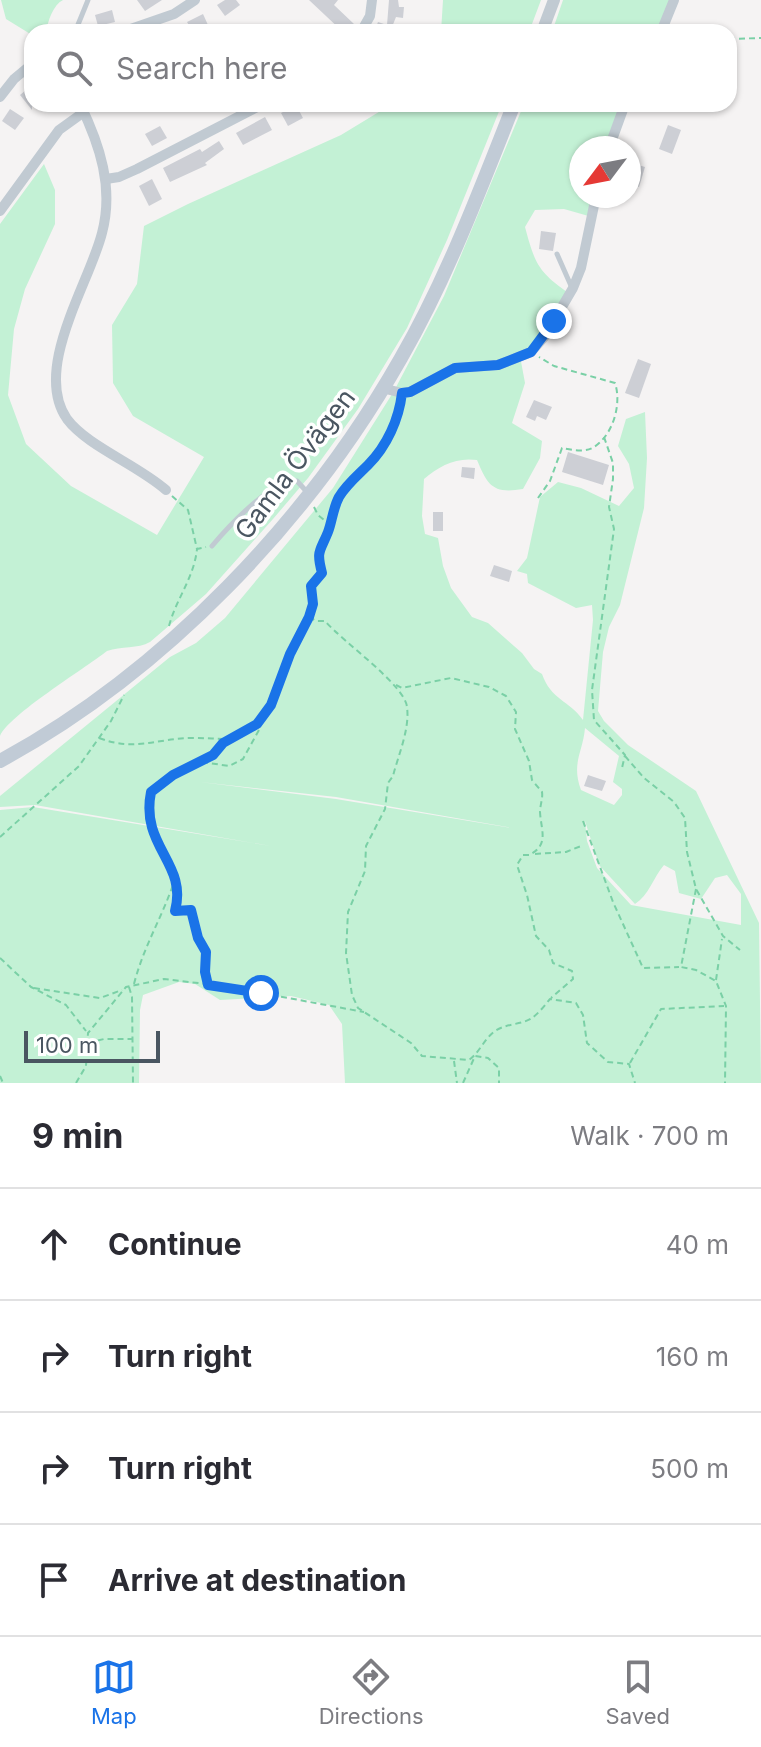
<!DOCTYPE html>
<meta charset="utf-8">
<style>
body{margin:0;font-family:Inter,sans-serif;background:#f2f2f3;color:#2b2b33}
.compass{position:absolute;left:569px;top:136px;width:72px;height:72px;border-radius:50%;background:#fff;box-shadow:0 2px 6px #0004;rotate:238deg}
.scale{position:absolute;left:24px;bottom:20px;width:136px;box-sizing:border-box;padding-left:8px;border:4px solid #4a5661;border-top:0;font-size:22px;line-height:28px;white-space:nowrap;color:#4a5661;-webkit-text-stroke:6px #fff;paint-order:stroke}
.stop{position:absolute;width:24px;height:24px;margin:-18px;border:6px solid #1a73e8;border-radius:50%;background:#fff}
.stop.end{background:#1a73e8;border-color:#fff;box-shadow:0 2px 8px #0008}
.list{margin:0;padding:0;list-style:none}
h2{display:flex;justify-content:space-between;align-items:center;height:104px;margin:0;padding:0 32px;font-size:34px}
h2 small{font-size:26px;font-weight:400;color:#7c7c81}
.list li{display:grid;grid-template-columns:52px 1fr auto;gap:24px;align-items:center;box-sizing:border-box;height:112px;padding:0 32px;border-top:2px solid #e1e1e2}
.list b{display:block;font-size:30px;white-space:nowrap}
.list em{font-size:26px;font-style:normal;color:#7c7c81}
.icon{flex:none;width:44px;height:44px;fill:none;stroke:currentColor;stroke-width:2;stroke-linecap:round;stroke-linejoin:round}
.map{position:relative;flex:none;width:761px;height:1083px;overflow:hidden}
.search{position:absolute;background:#fff;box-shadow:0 2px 6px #0004;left:24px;right:24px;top:24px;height:88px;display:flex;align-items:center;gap:20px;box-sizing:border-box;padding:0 28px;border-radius:24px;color:#7c7c81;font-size:30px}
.sheet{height:552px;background:#fff}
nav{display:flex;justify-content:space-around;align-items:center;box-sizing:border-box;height:112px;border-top:2px solid #e1e1e2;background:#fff;font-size:22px;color:#7c7c81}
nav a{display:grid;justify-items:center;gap:4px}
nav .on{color:#1a73e8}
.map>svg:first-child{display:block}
.green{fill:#c3f1d5;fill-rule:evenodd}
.building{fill:#cdcfd5}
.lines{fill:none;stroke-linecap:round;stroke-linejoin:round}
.path{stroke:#7ad0a6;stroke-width:2;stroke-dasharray:6 4;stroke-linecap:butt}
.service{stroke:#c1cad2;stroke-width:5}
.minor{stroke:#c1cad2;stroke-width:10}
.tertiary{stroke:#c1cad2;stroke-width:12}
.secondary{stroke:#c1cbd6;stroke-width:14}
.route{stroke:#1a73e8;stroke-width:10}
.labels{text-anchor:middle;stroke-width:7;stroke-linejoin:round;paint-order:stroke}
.street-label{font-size:26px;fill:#4a5661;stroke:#fff}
</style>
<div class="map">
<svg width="761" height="1083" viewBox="0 0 761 1083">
<rect width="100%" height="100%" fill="#f5f3f3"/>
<g class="green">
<path d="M1,0H63C53,5 48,21 46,32H32V35L6,19Z"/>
<polygon points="443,0 541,0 529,32 441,32"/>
<polygon points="563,0 674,0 661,32 552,32"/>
<path d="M392,104H502L447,240L407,328L358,409L308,478L273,519L206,594L150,642C138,649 121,646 107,651C84,669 9,715 0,736V224L44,164L55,190V224L25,289L14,329L8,395L26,444L71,486L157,535L204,457L133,416L113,383L112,325L137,284L144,226L188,204L341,135Z"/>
<path d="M524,104H564L569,108L584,104H624L609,148H581V196H596L592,217L564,209L535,210L525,227C535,264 538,272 570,294L545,336L520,356L525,383L512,423L542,441L540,458L523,489C493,494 488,486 477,460C456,457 439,466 424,479L422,516L425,534L438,538L443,566L451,588L472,617L488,623L522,653L534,669L542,674C551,700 569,700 583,720L593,620L592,605L576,608L528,583L527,574L517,571L527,558L540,497L558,482L581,488L619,506L634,488L629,464L618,446L626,419L645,412L647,458L644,508L620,605L609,627L603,652L598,711L604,721L628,745L696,791L759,923L761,1083H345L342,1024L329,1005L291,996L220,1000L195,984L179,982L143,995L140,1010L139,1083H0V810L33,807L271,846L35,805L0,807V796L170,657L196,643L225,618L333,488L394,391L444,296ZM585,728L619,756L613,782L622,789V795L614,805L581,790C571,763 583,752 585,728ZM200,782L336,797L518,829L336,799ZM585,821L599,865L635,904C649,895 653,878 664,865L675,871L679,893L701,899L715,878L727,875L741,894V925L631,905L597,868L587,841Z"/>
</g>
<g class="building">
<polygon points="137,0 162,0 145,11"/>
<polygon points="225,0 236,0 240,5 225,16 217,5"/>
<polygon points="309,0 338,0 334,5 354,24 347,32 343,32"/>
<polygon points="389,0 398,0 399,7 404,7 403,18 396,17 392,27 403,32 374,32 378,22 387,25"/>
<polygon points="112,10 115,22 98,26 95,15"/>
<polygon points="203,14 208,25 193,32 187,22"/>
<polygon points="32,85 32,110 20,95"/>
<polygon points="296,105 303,118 288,126 281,113"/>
<polygon points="10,109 24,118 15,130 2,121"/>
<polygon points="265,117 272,130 243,145 236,133"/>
<polygon points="668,125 681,130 672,154 659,149"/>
<polygon points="160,126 167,138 152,146 145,134"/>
<polygon points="219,141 224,149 205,163 207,165 170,182 163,168 200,149 202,152"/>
<polygon points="632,163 645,167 639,187 629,184"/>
<polygon points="152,179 162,199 149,206 139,186"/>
<polygon points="541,231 556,233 553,251 539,249"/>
<polygon points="638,359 651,364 639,398 625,393"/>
<polygon points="534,400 552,407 546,420 537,416 535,421 526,417"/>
<polygon points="568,452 609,465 603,485 562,472"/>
<polygon points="462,467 475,468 474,479 461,477"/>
<rect x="433" y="512" width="10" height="19"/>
<polygon points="494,565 512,571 509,582 490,576"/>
<polygon points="588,775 606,781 602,791 584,786"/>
</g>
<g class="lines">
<g class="path">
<polyline points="729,39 761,38"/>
<polyline points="604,437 613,463 613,479 609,507 614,529 592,690 594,720 625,755 622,768"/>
<polyline points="172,496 188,510 197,549 206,547"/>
<path d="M538,498L550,481L562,448C572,450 585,453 594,447C613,435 622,404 615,383L554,366L539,357"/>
<polyline points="314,507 318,515 328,523"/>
<path d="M309,617L316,621H325C343,642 405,685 407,707C410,729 398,756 393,776L388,783L385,809L366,846L365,871L348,912L346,953L352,995L358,1008L411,1043L422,1056L469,1060C480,1052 484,1039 495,1031C507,1023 522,1025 532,1018C539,1013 545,1005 550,999L576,1003L583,1015L587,1043L608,1062L629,1064L635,1083"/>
<path d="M169,626C176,599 194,578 197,549"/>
<path d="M396,685L402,688L451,678L489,687L506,696L516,712L515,729L529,761L532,780L542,792C543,799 540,805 540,812C541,830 549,844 531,854"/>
<path d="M99,738C135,752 158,738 193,738C206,738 218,739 231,739"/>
<polyline points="625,756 644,778 674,802 685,818 687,852 696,889 723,936 740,950"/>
<polyline points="202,762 229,766 243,759 259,730 258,725"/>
<polyline points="583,821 613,902 643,968 679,967"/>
<polyline points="0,837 79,766 111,721 124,695"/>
<polyline points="535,854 566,852 581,846"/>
<polyline points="529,855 523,855 517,865 527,895 536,936 549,950 553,963 572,971 573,979 551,998"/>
<polyline points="696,889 681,967 696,970 716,981 726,1006 725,1083"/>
<polyline points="0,958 31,987 66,1005 86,1031"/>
<polyline points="716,980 722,939"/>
<path d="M134,984C144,945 163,916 175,879"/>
<path d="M208,985L205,972L206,952L198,938L191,910L175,911C189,863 140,847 151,792L173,775L213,755L223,743L257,724L271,705L290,654L309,617L313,604L311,586L322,573C317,554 319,546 329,530C326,500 356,481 372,461C385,444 398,424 401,403"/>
<polyline points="129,987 132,997 133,1083"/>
<polyline points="34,988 100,998 122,990"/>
<polyline points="88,1043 104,1039 132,1039"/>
<polyline points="454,1061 457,1083"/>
<polyline points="630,1063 661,1009 724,1006"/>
<polyline points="0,1076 3,1083"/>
<polyline points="76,1083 86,1066 88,1033 126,987 164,979 223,986 237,991 261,993 364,1012"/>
<polyline points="463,1083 475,1056 488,1058 499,1068 499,1083"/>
</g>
<g class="service">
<polyline points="75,32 88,0"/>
<polyline points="557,254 572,288"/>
<path d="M212,546C228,527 272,479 297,481L307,492"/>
</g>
<g class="minor">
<polyline points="122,32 174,14 195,0"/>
<polyline points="361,32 370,16 372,0"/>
<polyline points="661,32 674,0"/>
<polyline points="0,97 14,79 32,64"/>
<path d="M80,104C100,145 114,188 102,233C90,282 32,369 67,419C87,446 138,465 166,490"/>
<polyline points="609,148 625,104"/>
<polyline points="106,179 119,177 137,169 263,104"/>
<polyline points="0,211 59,130 84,112"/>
<polyline points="382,388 402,393 410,392 455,368 498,365 531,352 545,336 573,288 581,268 596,196"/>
</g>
<polyline class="tertiary" points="542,32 554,0"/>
<path class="secondary" d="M0,761C164,672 309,520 401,358C447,278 480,190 514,104"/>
</g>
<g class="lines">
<path class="route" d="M261,993L208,985L205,972L206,952L198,938L191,910L175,911C188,863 140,847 151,792L173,775L213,755L223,743L257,724L271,705L290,654L309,617L313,604L311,586L322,573C316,550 320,552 328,532C332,522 333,508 339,497C346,485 358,475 368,465C387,446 399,419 402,393L410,392L455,368L498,365L531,352L554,321"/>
</g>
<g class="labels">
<g class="street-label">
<text transform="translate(295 464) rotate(-53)" y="9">Gamla Övägen</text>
</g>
</g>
</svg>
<svg class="compass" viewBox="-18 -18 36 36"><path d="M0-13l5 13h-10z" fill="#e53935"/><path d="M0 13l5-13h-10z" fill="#7c7c81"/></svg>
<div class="scale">100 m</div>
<div class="stop" style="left:261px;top:993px"></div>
<div class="stop end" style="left:554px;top:321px"></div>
<div class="search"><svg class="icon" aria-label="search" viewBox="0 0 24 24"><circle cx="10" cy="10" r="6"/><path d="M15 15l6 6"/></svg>Search here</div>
</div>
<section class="sheet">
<h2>9 min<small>Walk · 700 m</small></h2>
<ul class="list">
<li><svg class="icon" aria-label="ahead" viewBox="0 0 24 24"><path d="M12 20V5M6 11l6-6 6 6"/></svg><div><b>Continue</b></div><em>40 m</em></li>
<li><svg class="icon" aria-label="right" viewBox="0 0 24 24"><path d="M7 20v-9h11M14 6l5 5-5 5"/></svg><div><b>Turn right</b></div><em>160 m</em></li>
<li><svg class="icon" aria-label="right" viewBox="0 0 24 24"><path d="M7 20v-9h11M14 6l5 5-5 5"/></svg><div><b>Turn right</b></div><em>500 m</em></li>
<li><svg class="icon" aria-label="arrive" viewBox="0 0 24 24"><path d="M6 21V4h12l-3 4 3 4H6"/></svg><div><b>Arrive at destination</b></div></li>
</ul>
</section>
<nav>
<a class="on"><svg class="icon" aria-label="map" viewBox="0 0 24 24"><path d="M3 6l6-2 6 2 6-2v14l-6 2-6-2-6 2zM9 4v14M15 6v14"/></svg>Map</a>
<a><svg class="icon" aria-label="directions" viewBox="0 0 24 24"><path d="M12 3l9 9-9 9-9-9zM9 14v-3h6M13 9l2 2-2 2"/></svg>Directions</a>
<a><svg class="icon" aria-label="saved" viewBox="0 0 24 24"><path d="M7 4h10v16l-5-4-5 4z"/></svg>Saved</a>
</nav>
